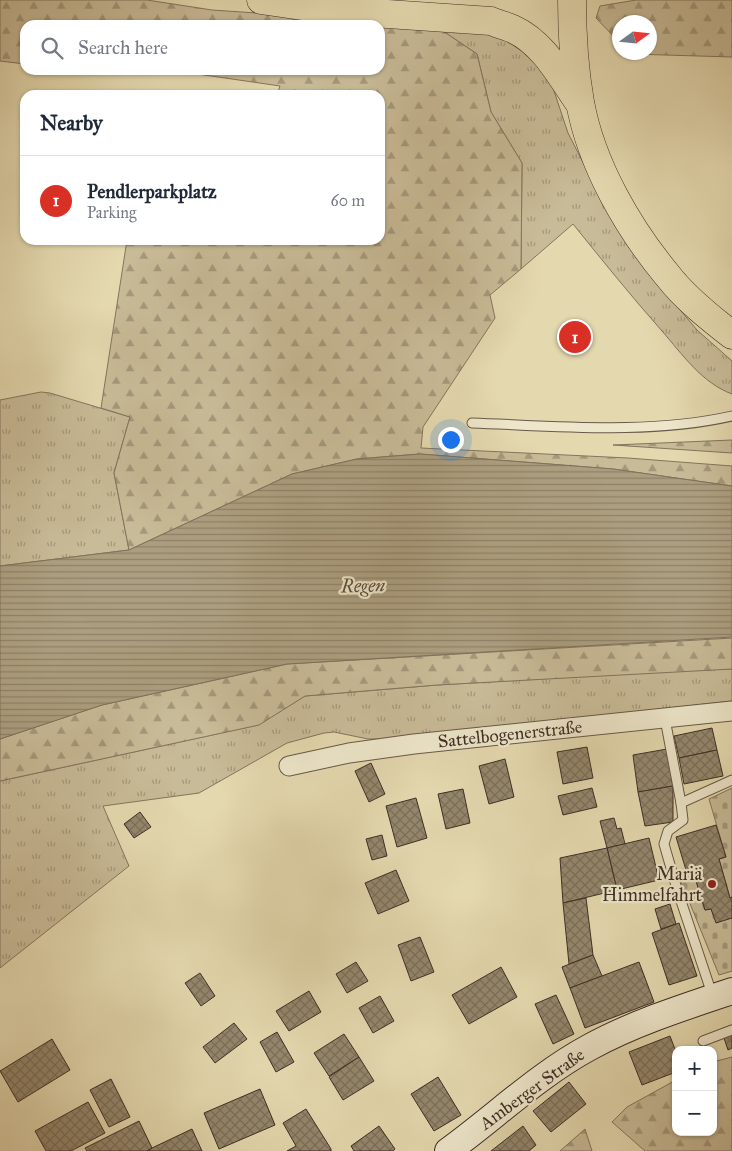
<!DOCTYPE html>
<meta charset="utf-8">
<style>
body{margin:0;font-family:"IM FELL Great Primer",serif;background:#f6f6f7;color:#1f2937}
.controls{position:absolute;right:15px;bottom:15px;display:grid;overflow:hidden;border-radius:10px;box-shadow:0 1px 4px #0004}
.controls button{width:45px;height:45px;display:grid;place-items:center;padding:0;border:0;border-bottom:1px solid #e0e1e3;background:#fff;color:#1f2937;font:25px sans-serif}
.compass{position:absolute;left:612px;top:15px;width:45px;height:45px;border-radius:50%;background:#fff;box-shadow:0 1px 4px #0004;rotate:75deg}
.you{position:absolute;left:450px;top:439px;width:18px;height:18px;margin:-12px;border:4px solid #fff;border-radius:50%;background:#1a73e8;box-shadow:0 0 0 8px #1a73e833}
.badge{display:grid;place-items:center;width:32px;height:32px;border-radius:50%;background:#d93025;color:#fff;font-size:16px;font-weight:700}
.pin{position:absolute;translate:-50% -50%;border:2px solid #fff;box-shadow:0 1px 5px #0006}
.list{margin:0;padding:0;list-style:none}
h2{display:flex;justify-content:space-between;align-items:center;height:65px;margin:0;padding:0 20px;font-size:21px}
h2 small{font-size:16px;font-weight:400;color:#747a83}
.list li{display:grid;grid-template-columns:32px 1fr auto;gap:15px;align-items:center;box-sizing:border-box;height:90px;padding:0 20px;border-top:1px solid #e0e1e3}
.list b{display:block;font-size:19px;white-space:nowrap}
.list p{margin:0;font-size:16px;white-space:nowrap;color:#747a83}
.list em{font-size:16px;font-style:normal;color:#747a83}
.icon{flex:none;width:28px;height:28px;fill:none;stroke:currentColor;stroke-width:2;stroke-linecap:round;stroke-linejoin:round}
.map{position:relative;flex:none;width:732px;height:1151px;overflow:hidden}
.search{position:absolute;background:#fff;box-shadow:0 1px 4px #0004;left:20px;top:20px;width:365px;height:55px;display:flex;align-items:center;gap:12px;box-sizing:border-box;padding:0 18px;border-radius:15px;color:#747a83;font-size:19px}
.panel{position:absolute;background:#fff;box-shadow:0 1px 4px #0004;left:20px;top:90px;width:365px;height:155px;border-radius:15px}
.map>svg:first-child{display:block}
.grass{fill:url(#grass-tufts);stroke:#83755e}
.forest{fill:url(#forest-firs);stroke:#83755e}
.cemetery{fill:url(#cemetery-stones);stroke:#83755e}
.water{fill:url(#water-rules);stroke:#80725c}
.building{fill:url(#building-cross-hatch);stroke:#3e2f26}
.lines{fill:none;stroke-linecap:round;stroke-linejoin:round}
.service-casing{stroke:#685948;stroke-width:11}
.minor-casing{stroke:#685948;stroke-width:21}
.secondary-casing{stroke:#3e2f26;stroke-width:28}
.trunk-casing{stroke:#3e2f26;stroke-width:29}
.motorway-casing{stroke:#3e2f26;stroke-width:29}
.service{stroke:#ede6ca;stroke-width:9}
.minor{stroke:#ede6ca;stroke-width:19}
.secondary{stroke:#ede6ca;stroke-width:26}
.trunk{stroke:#e4d8ae;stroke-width:28}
.motorway{stroke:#e4d8ae;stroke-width:28}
.poi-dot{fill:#8f2418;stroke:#ede6ca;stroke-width:2}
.labels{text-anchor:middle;stroke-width:4.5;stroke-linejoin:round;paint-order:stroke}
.street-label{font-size:18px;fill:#3e2f26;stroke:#ede6ca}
.poi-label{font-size:18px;fill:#3e2f26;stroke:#ede6ca;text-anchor:end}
.water-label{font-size:19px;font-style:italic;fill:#5a4b3c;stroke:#ede6ca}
</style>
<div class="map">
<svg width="732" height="1151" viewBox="0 0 732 1151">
<defs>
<pattern id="grass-tufts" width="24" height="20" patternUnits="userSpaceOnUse" patternTransform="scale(1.25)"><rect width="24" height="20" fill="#c8bb97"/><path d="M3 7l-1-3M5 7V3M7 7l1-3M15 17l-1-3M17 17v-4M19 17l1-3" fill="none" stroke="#a4987b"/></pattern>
<pattern id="forest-firs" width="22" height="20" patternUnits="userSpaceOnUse" patternTransform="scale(1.25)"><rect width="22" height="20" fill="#c8bb97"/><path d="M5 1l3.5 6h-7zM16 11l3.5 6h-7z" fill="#a4987b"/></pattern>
<pattern id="cemetery-stones" width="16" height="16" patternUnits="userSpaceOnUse" patternTransform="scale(1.25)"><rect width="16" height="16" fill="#c8bb97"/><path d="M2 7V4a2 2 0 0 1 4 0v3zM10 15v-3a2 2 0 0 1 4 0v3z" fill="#a4987b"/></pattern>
<pattern id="water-rules" width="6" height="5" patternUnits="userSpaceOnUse" patternTransform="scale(1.25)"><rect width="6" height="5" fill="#ac9f80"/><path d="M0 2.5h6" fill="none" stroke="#8d8269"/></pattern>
<pattern id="building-cross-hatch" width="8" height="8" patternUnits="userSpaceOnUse" patternTransform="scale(1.25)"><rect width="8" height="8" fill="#94876d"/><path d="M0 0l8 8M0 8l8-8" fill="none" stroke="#7a6f59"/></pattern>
</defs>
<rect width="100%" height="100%" fill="#e4d8ae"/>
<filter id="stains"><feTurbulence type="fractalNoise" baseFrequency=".004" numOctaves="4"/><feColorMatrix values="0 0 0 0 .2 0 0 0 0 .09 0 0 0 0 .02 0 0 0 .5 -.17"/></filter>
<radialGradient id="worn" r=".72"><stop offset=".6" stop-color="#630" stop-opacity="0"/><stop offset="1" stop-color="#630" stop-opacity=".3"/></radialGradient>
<g class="grass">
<path d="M434,25L468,27L524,45L549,76L568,133L595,186L670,298L697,330L732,361V394C702,383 682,354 662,331C631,296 602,260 573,224L521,269L522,163L491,112L477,54Z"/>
<polygon points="41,392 50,393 130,417 114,473 129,550 0,566 0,400"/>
<polygon points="713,669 732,669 732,701 388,739 368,739 334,732 324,733 287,743 199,793 103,806 129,866 0,968 0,781 258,725 305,696 437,685"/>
</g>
<g class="forest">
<polygon points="0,0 147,0 212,10 434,25 477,54 491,112 522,163 521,269 490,295 495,318 423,427 421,448 628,458 732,466 732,486 613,469 420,454 357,459 292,474 129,550 114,473 130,417 101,408 127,240 380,240 380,95 277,95 280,86 170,70 380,70 380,25 25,25 25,64 0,61"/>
<polygon points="636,0 732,0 732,57 631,54 630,53 650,52 650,22 620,22 619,42 596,18 600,6"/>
<polygon points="732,440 732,453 613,445"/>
<polygon points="732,638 732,669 437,685 305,696 259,725 0,781 0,739 102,705 287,664"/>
<polygon points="732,1057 732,1151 645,1151 612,1122 627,1107 676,1080 676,1132 713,1132 713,1062"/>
<polygon points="585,1129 592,1151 560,1151"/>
</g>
<g class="cemetery">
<polygon points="732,788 732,897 730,898 719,859 726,857 709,799"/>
<polygon points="692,868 705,910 711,909 732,918 732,971 719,975 680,879 686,870"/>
</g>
<polygon class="water" points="420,454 613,469 732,486 732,637 287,664 102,705 0,739 0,566 129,550 292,474 357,459"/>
<g class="building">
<polygon points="712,728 717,750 679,758 674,736"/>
<polygon points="587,747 593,778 563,784 557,752"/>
<polygon points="667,749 673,786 638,792 633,755"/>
<polygon points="717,750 723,776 684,784 679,758"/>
<polygon points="505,759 514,797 489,804 479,766"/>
<polygon points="371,763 385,794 369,802 355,771"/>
<polygon points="673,786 673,822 645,826 638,792"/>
<polygon points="592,788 597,807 563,815 558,796"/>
<polygon points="463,789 470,823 446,829 438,794"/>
<polygon points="416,798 427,838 397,847 386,806"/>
<polygon points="140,812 151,827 134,838 124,824"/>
<polygon points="614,818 617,829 621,828 625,844 607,848 600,821"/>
<polygon points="716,825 726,857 719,859 730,898 732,897 732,918 716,923 711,909 705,910 692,868 686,870 676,837"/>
<polygon points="382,835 387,856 372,860 366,839"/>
<polygon points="649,838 659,880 617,890 607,848"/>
<polygon points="607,848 617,890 563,903 560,858"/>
<polygon points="396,870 409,901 378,914 365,883"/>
<polygon points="586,898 593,955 569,964 563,903"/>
<polygon points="670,904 676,924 661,929 655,909"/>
<polygon points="679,923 697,976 669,985 652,933"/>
<polygon points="420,937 434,972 411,981 398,945"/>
<polygon points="593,955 602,976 570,988 562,967"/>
<polygon points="356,962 368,981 347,993 336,974"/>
<polygon points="639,962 654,1002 585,1028 570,988"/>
<polygon points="501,967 517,997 469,1024 452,995"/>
<polygon points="200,973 215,996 201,1006 185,983"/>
<polygon points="309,991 321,1012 289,1031 276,1011"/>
<polygon points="556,995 574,1034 553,1044 535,1004"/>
<polygon points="380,996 394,1021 373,1033 359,1008"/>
<polygon points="234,1023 247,1039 215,1063 203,1047"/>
<polygon points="732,1025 732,1048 728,1050 721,1029"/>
<polygon points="277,1032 294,1062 276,1072 260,1042"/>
<polygon points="344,1034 359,1057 329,1076 314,1053"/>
<polygon points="670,1036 676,1052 676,1072 642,1085 629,1052"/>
<polygon points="52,1039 70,1070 18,1102 0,1071"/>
<polygon points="359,1057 374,1081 343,1100 329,1077"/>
<polygon points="438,1077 461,1115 434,1131 411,1094"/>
<polygon points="111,1079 130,1117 109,1127 90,1090"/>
<polygon points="569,1082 586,1104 551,1132 533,1111"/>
<polygon points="260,1089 275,1125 219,1149 204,1113"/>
<polygon points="88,1102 105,1133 71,1151 46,1151 35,1131"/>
<polygon points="306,1109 331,1149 331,1151 287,1151 296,1146 283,1123"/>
<polygon points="139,1121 152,1148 147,1151 87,1151 85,1148"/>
<polygon points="379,1126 395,1149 393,1151 354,1151 351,1146"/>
<polygon points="523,1126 536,1145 529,1151 491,1151"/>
<polygon points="192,1129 202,1151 147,1151 152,1148"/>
</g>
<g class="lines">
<g class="service-casing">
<g id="service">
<path d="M472,423C558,426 648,435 732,416"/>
<polyline points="665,719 681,803 683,820 668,831 664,844 677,889 712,994"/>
<polyline points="681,803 732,780"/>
<polyline points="703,1041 732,1030"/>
</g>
</g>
<g class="minor-casing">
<polyline id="minor" points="289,766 349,753 414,744 732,711"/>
</g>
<g class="secondary-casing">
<path id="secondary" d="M448,1151C495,1117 538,1075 590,1047C634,1023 684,1007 732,991"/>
</g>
<g class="trunk-casing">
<path id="trunk" d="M572,0C572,34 574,68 580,102C591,164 628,228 668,276C685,298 710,318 732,335"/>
</g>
<g class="motorway-casing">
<path id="motorway" d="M261,0L329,10L491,21C498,24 506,26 513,29C544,43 561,77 580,104"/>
</g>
<use href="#service" class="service"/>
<use href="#minor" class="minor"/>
<use href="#secondary" class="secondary"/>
<use href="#trunk" class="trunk"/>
<use href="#motorway" class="motorway"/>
</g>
<circle class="poi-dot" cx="712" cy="884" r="5"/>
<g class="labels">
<g class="street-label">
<text transform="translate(510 734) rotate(-6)" y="6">Sattelbogenerstraße</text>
<text transform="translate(532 1089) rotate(-36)" y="6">Amberger Straße</text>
</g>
<g class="poi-label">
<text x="702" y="880">Mariä<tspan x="702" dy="21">Himmelfahrt</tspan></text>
</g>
<g class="water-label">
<text transform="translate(363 585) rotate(-1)" y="7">Regen</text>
</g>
</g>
<rect width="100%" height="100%" filter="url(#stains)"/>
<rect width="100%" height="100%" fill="url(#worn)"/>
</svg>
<div class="controls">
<button>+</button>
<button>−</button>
</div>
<svg class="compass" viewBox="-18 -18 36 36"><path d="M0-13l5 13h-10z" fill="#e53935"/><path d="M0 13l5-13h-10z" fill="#747a83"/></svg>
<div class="you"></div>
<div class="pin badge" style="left:575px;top:337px">1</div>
<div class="search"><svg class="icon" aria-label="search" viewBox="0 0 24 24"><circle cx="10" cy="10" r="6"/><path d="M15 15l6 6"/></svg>Search here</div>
<section class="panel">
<h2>Nearby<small></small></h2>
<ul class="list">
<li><span class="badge">1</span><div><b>Pendlerparkplatz</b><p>Parking</p></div><em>60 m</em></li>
</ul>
</section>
</div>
